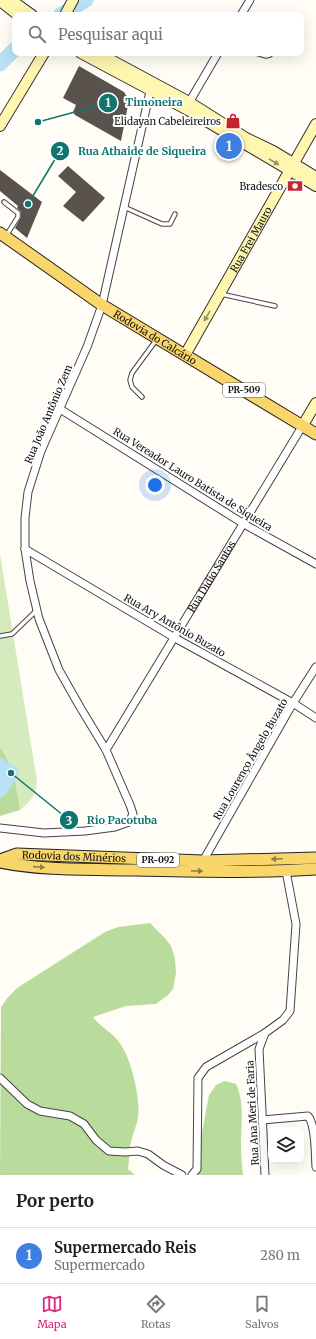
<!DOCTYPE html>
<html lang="pt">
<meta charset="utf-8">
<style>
body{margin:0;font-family:Merriweather,serif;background:#f6f6f6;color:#222}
.controls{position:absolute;right:12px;bottom:12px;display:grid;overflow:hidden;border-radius:8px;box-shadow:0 4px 16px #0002}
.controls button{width:36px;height:36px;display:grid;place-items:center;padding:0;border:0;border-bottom:1px solid #e0e0e0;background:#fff;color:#222;font:20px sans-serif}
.you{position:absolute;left:155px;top:485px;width:14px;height:14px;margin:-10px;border:3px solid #fff;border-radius:50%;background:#1a73e8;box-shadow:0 0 0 6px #1a73e833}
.badge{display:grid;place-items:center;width:26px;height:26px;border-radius:50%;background:#db2777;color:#fff;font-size:13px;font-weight:700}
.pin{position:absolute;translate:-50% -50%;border:2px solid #fff;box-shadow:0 1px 4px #0006}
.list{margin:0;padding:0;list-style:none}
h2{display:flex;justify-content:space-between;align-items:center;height:52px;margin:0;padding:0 16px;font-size:17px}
h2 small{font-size:13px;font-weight:400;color:#767676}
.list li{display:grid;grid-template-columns:26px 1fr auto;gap:12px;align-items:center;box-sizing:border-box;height:56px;padding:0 16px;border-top:1px solid #e0e0e0}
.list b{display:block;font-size:15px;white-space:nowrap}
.list p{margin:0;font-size:13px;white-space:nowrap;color:#767676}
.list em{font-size:13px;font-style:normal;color:#767676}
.icon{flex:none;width:22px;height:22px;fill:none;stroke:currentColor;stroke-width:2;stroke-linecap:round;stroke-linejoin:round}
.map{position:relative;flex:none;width:316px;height:1175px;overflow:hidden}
.search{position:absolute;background:#fff;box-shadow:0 4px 16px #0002;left:12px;right:12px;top:12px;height:44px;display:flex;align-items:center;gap:10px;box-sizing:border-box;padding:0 14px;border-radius:8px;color:#767676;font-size:15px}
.sheet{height:108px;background:#fff}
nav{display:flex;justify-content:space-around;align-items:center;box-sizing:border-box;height:56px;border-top:1px solid #e0e0e0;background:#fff;font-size:11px;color:#767676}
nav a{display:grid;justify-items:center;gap:2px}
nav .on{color:#db2777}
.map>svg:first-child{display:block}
.green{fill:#d5ebbd}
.forest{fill:#b9dc9c}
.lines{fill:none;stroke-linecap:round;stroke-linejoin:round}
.river{stroke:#b9e0f7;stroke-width:15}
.building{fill:#5a524d}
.lane-casing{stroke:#444;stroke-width:5.5}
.street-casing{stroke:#444;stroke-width:9}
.secondary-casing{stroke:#333;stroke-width:12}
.primary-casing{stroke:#222;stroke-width:13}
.lane{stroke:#fff;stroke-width:3.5}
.street{stroke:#fff;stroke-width:7}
.secondary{stroke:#fff6b0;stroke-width:10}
.primary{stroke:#f9d66b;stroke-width:11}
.oneway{fill:#948f68}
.oneway2{fill:#917d42}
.labels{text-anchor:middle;stroke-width:4;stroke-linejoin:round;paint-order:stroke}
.shield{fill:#fff;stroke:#585858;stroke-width:1}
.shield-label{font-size:9px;font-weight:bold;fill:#111}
.poi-label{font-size:10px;fill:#111;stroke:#fff;text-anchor:end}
.street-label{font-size:10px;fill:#111;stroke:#fff}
.leader{fill:none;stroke:#0f766e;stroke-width:1.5}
.callout-dot{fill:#0f766e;stroke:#fff;stroke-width:1.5}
.mark-label{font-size:12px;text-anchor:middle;font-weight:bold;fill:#fff}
.callout-label{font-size:11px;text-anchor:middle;font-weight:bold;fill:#0f766e;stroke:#fff;stroke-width:4;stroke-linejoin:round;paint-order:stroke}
</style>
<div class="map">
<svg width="316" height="1175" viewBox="0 0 316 1175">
<rect width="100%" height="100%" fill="#fffdf5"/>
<path class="green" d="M0,554L37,781C36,795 31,801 20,810C16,785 15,769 0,747Z"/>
<g class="forest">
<path d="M0,747C15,769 16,785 20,810L0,816Z"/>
<path d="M150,923L164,937L171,946L175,959L176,973L173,989L168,995L156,1004L126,1006L93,1017C100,1027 112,1032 119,1042C131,1057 141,1100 138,1118C136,1128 131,1138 130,1148C129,1155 129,1162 128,1169L135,1175H0L1,1007L8,997L17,988L105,932L118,927Z"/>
<path d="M225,1081L236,1084C245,1103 241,1125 241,1146C241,1156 242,1166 243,1175H194L209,1095L216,1085Z"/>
</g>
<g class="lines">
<g class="river">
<polyline points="60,15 86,0"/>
<polyline points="0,64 15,49"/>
<polyline points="0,766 11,773 0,790"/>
</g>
</g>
<g class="building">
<polygon points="79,66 124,92 129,100 121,141 75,115 73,112 76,105 63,98"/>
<polygon points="68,166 105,198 83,222 63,206 76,192 58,176"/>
<polygon points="0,170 42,202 27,238 15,228 21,217 21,212 17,208 18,206 0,191"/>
</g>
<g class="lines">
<g class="lane-casing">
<g id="lane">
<polyline points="256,53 266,56 270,55 272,53"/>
<polyline points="4,202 18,213 18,217 6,236"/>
<polyline points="124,207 162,224 170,224 175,214"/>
<polyline points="221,294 275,306"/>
<polyline points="142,397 132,387 130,380 132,373 157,339"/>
<polyline points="0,636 12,634 37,610"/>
</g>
</g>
<g class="street-casing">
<g id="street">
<polyline points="241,15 250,0"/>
<polyline points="187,106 218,53"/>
<polyline points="60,409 244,524 316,564"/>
<polyline points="25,549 175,638 293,703 316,718"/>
<path id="s1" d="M106,750L303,425"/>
<polyline points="0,828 44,833 85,831 115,827 129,822 133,814 130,805 106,750 80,707 59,670 39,619 30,581 25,549 25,518 28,492 41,451 87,347 102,305 151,87"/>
<polyline points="203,861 293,703 316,667"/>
<polyline points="0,1078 27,1104 40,1111 70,1116 84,1124 96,1140 109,1151 125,1152 138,1151 148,1154 163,1165 182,1175"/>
<path d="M262,1120L308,1116C316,1125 315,1154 316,1167"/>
<polyline points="192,1175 197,1169 198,1078 206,1067 265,1033"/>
<polyline points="265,1175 259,1049 265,1033 283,1020 290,1011 296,924 286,871"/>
</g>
</g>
<g class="secondary-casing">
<g id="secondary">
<polyline points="11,0 32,15"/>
<polyline points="0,1 18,15"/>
<polyline points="65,15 73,0"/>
<polyline points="81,53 186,109 316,186"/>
<polyline points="98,53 189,102 246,138 273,151 316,177"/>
<polyline points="0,126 44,53"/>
<path id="s2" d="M185,355L316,124"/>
<polyline points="303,425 316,403"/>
</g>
</g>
<g class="primary-casing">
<g id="primary">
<path id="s3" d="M0,233L102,305L316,434"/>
<path id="s4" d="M0,860L17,854L203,861L316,858"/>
<path d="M0,862C43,871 92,869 136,870C196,871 256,873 316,869"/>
</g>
</g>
<use href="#lane" class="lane"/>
<use href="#street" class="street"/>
<use href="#secondary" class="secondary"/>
<use href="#primary" class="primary"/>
</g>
<defs><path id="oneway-solid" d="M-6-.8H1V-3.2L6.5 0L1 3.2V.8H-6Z"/></defs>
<g class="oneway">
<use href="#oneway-solid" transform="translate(274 162) rotate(31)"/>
<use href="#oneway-solid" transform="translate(207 316) rotate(120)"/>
</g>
<g class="oneway2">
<use href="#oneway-solid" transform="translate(277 859) rotate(178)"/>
<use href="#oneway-solid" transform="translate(39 867) rotate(4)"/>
<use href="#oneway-solid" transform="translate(197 871)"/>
</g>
<defs>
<g id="shop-bare" transform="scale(1.2)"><path d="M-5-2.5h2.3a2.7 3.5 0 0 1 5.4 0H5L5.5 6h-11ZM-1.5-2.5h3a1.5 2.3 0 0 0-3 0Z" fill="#c4262e" stroke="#fff" stroke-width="2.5" paint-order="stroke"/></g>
<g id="bank-bare" transform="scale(1.2)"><path d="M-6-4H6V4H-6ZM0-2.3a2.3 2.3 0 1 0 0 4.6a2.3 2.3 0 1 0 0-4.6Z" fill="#c4262e" stroke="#fff" stroke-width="2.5" paint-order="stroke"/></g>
</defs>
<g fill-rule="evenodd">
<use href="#shop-bare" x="233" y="121"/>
<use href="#bank-bare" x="295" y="186"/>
</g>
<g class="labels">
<g class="shield">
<rect x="223" y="383" width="42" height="14" rx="3"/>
<rect x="137" y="853" width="42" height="14" rx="3"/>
</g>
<g class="shield-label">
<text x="244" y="393">PR-509</text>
<text x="158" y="863">PR-092</text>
</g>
<g class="poi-label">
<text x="221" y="125">Elidayan Cabeleireiros</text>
<text x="283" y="190">Bradesco</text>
</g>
<g class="street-label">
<text dy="4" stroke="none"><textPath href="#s2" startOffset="133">Rua Frei Mauro</textPath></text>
<text dy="4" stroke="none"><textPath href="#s3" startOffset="187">Rodovia do Calcário</textPath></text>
<text transform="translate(48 414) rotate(-67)" y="4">Rua João Antônio Zem</text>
<text transform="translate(193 479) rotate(32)" y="4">Rua Vereador Lauro Batista de Siqueira</text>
<text dy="4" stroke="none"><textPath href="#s1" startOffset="203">Rua Didio Santos</textPath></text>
<text transform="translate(175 625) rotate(30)" y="4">Rua Ary Antônio Buzato</text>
<text transform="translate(250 759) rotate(-60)" y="4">Rua Lourenço Ângelo Buzato</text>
<text dy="4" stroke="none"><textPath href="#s4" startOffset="75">Rodovia dos Minérios</textPath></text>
<text transform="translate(252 1113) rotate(-93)" y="4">Rua Ana Meri de Faria</text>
</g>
</g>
<path class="leader" d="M38 122L108 103M28 204L60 151M11 773L69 820"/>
<g class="callout-dot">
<circle cx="38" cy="122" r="4"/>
<circle cx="28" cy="204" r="4"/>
<circle cx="11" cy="773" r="4"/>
<circle cx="108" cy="103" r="10"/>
<circle cx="60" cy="151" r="10"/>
<circle cx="69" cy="820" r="10"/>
</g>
<g class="mark-label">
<text x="108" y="107">1</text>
<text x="60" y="155">2</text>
<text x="69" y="825">3</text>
</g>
<g class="callout-label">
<text x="154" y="106">Timoneira</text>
<text x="142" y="155">Rua Athaide de Siqueira</text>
<text x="122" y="824">Rio Pacotuba</text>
</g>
</svg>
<div class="controls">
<button><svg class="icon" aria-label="layers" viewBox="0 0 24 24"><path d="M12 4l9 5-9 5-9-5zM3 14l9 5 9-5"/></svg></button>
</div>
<div class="you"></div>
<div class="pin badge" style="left:229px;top:146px;background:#3f7fe0">1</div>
<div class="search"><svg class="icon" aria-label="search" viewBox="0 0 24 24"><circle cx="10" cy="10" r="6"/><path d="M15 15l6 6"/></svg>Pesquisar aqui</div>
</div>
<section class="sheet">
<h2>Por perto<small></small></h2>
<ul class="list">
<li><span class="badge" style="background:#3f7fe0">1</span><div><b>Supermercado Reis</b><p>Supermercado</p></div><em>280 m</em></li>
</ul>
</section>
<nav>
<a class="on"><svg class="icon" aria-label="map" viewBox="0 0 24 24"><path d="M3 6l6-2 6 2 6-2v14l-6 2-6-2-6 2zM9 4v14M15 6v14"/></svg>Mapa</a>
<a><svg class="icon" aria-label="directions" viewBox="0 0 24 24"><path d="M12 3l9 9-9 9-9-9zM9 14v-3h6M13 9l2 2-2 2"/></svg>Rotas</a>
<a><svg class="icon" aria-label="saved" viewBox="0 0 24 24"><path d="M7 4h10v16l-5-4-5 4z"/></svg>Salvos</a>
</nav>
